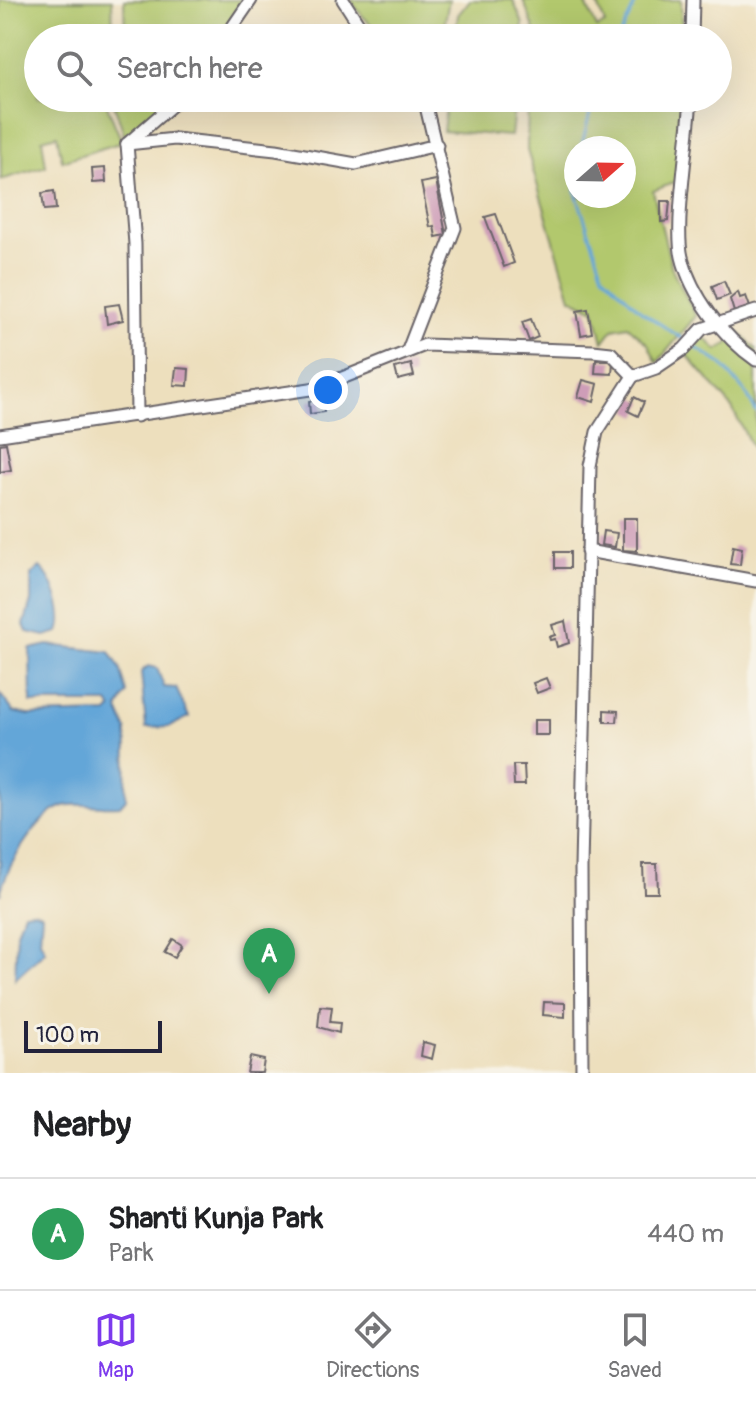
<!DOCTYPE html>
<style>
body{margin:0;font-family:Pangolin,sans-serif;background:#f6f6f6;color:#202124}
.compass{position:absolute;left:564px;top:136px;width:72px;height:72px;border-radius:50%;background:#fff;box-shadow:0 8px 32px #0002;rotate:70deg}
.scale{position:absolute;left:24px;bottom:20px;width:138px;box-sizing:border-box;padding-left:8px;border:4px solid #22223b;border-top:0;font-size:22px;line-height:28px;white-space:nowrap;color:#22223b;-webkit-text-stroke:6px #f7f3e8;paint-order:stroke}
.you{position:absolute;left:328px;top:390px;width:28px;height:28px;margin:-20px;border:6px solid #fff;border-radius:50%;background:#1a73e8;box-shadow:0 0 0 12px #1a73e833}
.badge{display:grid;place-items:center;width:52px;height:52px;border-radius:50%;background:#7c3aed;color:#fff;font-size:26px;font-weight:700}
.pin{position:absolute;translate:-50% -66px;filter:drop-shadow(0 2px 4px #0008)}
.pin::after{content:'';position:absolute;top:42px;width:28px;height:24px;background:inherit;clip-path:polygon(0 0,100% 0,50% 100%)}
.list{margin:0;padding:0;list-style:none}
h2{display:flex;justify-content:space-between;align-items:center;height:104px;margin:0;padding:0 32px;font-size:34px}
h2 small{font-size:26px;font-weight:400;color:#757577}
.list li{display:grid;grid-template-columns:52px 1fr auto;gap:24px;align-items:center;box-sizing:border-box;height:112px;padding:0 32px;border-top:2px solid #e0e0e0}
.list b{display:block;font-size:30px;white-space:nowrap}
.list p{margin:0;font-size:26px;white-space:nowrap;color:#757577}
.list em{font-size:26px;font-style:normal;color:#757577}
.icon{flex:none;width:44px;height:44px;fill:none;stroke:currentColor;stroke-width:2;stroke-linecap:round;stroke-linejoin:round}
.map{position:relative;flex:none;width:756px;height:1073px;overflow:hidden}
.search{position:absolute;background:#fff;box-shadow:0 8px 32px #0002;left:24px;right:24px;top:24px;height:88px;display:flex;align-items:center;gap:20px;box-sizing:border-box;padding:0 28px;border-radius:44px;color:#757577;font-size:30px}
.sheet{height:216px;background:#fff}
nav{display:flex;justify-content:space-around;align-items:center;box-sizing:border-box;height:112px;border-top:2px solid #e0e0e0;background:#fff;font-size:22px;color:#757577}
nav a{display:grid;justify-items:center;gap:4px}
nav .on{color:#7c3aed}
.map>svg:first-child{display:block}
.green{fill:#b2c86d;stroke:#6a7554;stroke-width:2;fill-rule:evenodd}
.water{fill:#63a6d8;stroke:#42648a;stroke-width:2}
.lines{fill:none;stroke-linecap:round;stroke-linejoin:round}
.stream{stroke:#63a6d8;stroke-width:3}
.building{fill:#ce9db8}
.minor-casing{stroke:#696468;stroke-width:15}
.minor{stroke:#fff;stroke-width:11}
</style>
<div class="map">
<svg width="756" height="1073" viewBox="0 0 756 1073">
<rect width="100%" height="100%" fill="#f7f3e8"/>
<filter id="ink" filterUnits="userSpaceOnUse"><feTurbulence type="fractalNoise" baseFrequency=".0125" numOctaves="2"/><feDisplacementMap in="SourceGraphic" scale="16" xChannelSelector="R" yChannelSelector="G"/><feConvolveMatrix kernelMatrix="1 2 1 2 8 2 1 2 1" color-interpolation-filters="sRGB"/></filter>
<filter id="wash" filterUnits="userSpaceOnUse"><feTurbulence type="fractalNoise" baseFrequency=".006" numOctaves="4" result="noise"/><feDisplacementMap in="SourceGraphic" scale="32" xChannelSelector="R" yChannelSelector="G"/><feGaussianBlur stdDeviation="1.8" result="paint"/><feColorMatrix in="noise" values="0 0 0 0 0 0 0 0 0 0 0 0 0 0 0 0 0 1.4 0 .05"/><feComposite in="paint" operator="in"/></filter>
<g filter="url(#wash)">
<rect width="100%" height="100%" fill="#eddfbd"/>
<g class="green">
<polygon points="0,0 112,0 113,38 38,38 38,98 104,98 122,142 62,161 57,135 42,139 46,166 1,180"/>
<polygon points="124,0 243,0 219,38 125,38"/>
<path d="M351,0H449L442,38C400,38 375,40 351,0Z"/>
<polygon points="470,0 513,0 523,24 521,38 455,38 458,15"/>
<polygon points="523,0 584,0 597,28 605,24 596,0 681,0 682,38 538,38"/>
<polygon points="112,98 175,98 126,140"/>
<polygon points="447,98 515,98 511,136 443,131"/>
<path d="M528,98H681L678,181L653,191L672,269L696,316L657,363L648,344L628,326L613,329L603,342L595,310L571,298L527,150ZM576,148H624V196H576Z"/>
<polygon points="734,328 756,349 756,455 731,406 685,353 704,337 717,350 729,343"/>
</g>
<g class="water">
<path d="M40,567C54,579 66,615 59,632L45,636L27,632L24,625L31,601V575Z"/>
<path d="M48,645L110,652L120,668L127,693L118,709L127,730L126,799L120,806C102,808 81,802 64,806C36,815 6,868 0,895V694L14,712L29,715L108,713L112,709L108,703H31L30,649Z"/>
<polygon points="148,666 157,668 164,687 176,688 189,717 169,727 146,728 141,672"/>
<polygon points="33,911 42,914 40,940 45,951 15,979 17,932 24,912"/>
</g>
<g class="lines">
<g class="stream">
<polyline points="619,38 637,0"/>
<polyline points="581,148 594,98"/>
<polyline points="576,174 576,194"/>
<polyline points="577,196 603,274 642,312 721,364 746,393 756,412"/>
</g>
</g>
<g id="blocks">
<g class="building">
<polygon points="105,168 106,182 93,183 92,169"/>
<polygon points="436,180 446,235 436,237 434,226 430,227 421,183"/>
<polygon points="54,191 56,209 44,210 42,193"/>
<polygon points="661,201 670,201 668,221 661,222"/>
<polygon points="496,214 514,263 504,267 485,217"/>
<polygon points="724,281 730,295 717,300 712,286"/>
<polygon points="738,292 740,298 746,296 750,307 734,312 730,299"/>
<polygon points="119,304 123,320 107,324 105,306"/>
<polygon points="588,309 592,333 581,335 577,311"/>
<polygon points="531,319 538,337 529,341 522,322"/>
<polygon points="596,360 613,361 612,374 595,373"/>
<polygon points="411,364 414,376 398,380 395,368"/>
<polygon points="176,368 189,369 188,386 174,385"/>
<polygon points="583,380 598,384 594,402 578,397"/>
<polygon points="634,397 644,402 638,416 628,411"/>
<polygon points="322,399 324,412 310,414 309,401"/>
<polygon points="6,443 11,470 0,472 0,444"/>
<polygon points="623,518 637,518 637,551 623,550"/>
<polygon points="603,531 617,533 615,547 601,545"/>
<polygon points="733,546 742,548 740,565 730,564"/>
<rect x="555" y="552" width="15" height="16"/>
<polygon points="565,621 569,643 557,647 555,639 550,640 549,637 555,635 552,625"/>
<polygon points="546,678 550,688 537,693 533,683"/>
<polygon points="604,710 618,711 617,722 604,722"/>
<rect x="534" y="720" width="15" height="15"/>
<polygon points="513,765 524,765 525,785 514,785"/>
<polygon points="643,864 657,864 658,893 644,893"/>
<polygon points="173,939 182,945 175,957 165,952"/>
<polygon points="544,1002 565,1003 565,1017 543,1015"/>
<polygon points="320,1006 332,1007 330,1022 340,1023 339,1033 318,1027"/>
<polygon points="423,1042 435,1045 432,1059 421,1056"/>
<polygon points="250,1057 264,1060 262,1073 247,1073"/>
</g>
</g>
</g>
<g filter="url(#ink)">
<use href="#blocks" fill-opacity="0" stroke="#696468" stroke-width="2"/>
<g class="lines">
<g class="minor-casing">
<g id="minor">
<polyline points="343,0 363,31 373,38"/>
<polyline points="225,38 251,0"/>
<polyline points="692,38 693,0"/>
<path d="M691,98C689,136 674,226 682,257C691,295 724,338 756,360"/>
<polyline points="127,144 175,139 276,150 356,164 437,145"/>
<polyline points="127,144 135,244 137,416"/>
<polyline points="127,144 180,98"/>
<polyline points="408,350 455,228 424,98"/>
<polyline points="0,435 317,388 425,345 593,351 611,353 633,376 656,368 684,349 702,329 756,311"/>
<polyline points="587,551 756,581"/>
<polyline points="582,1073 581,868 590,466 597,432 633,376"/>
</g>
</g>
<use href="#minor" class="minor"/>
</g>
</g>
</svg>
<svg class="compass" viewBox="-18 -18 36 36"><path d="M0-13l5 13h-10z" fill="#e53935"/><path d="M0 13l5-13h-10z" fill="#757577"/></svg>
<div class="scale">100 m</div>
<div class="you"></div>
<div class="pin badge" style="left:269px;top:994px;background:#2e9e5b">A</div>
<div class="search"><svg class="icon" aria-label="search" viewBox="0 0 24 24"><circle cx="10" cy="10" r="6"/><path d="M15 15l6 6"/></svg>Search here</div>
</div>
<section class="sheet">
<h2>Nearby<small></small></h2>
<ul class="list">
<li><span class="badge" style="background:#2e9e5b">A</span><div><b>Shanti Kunja Park</b><p>Park</p></div><em>440 m</em></li>
</ul>
</section>
<nav>
<a class="on"><svg class="icon" aria-label="map" viewBox="0 0 24 24"><path d="M3 6l6-2 6 2 6-2v14l-6 2-6-2-6 2zM9 4v14M15 6v14"/></svg>Map</a>
<a><svg class="icon" aria-label="directions" viewBox="0 0 24 24"><path d="M12 3l9 9-9 9-9-9zM9 14v-3h6M13 9l2 2-2 2"/></svg>Directions</a>
<a><svg class="icon" aria-label="saved" viewBox="0 0 24 24"><path d="M7 4h10v16l-5-4-5 4z"/></svg>Saved</a>
</nav>
